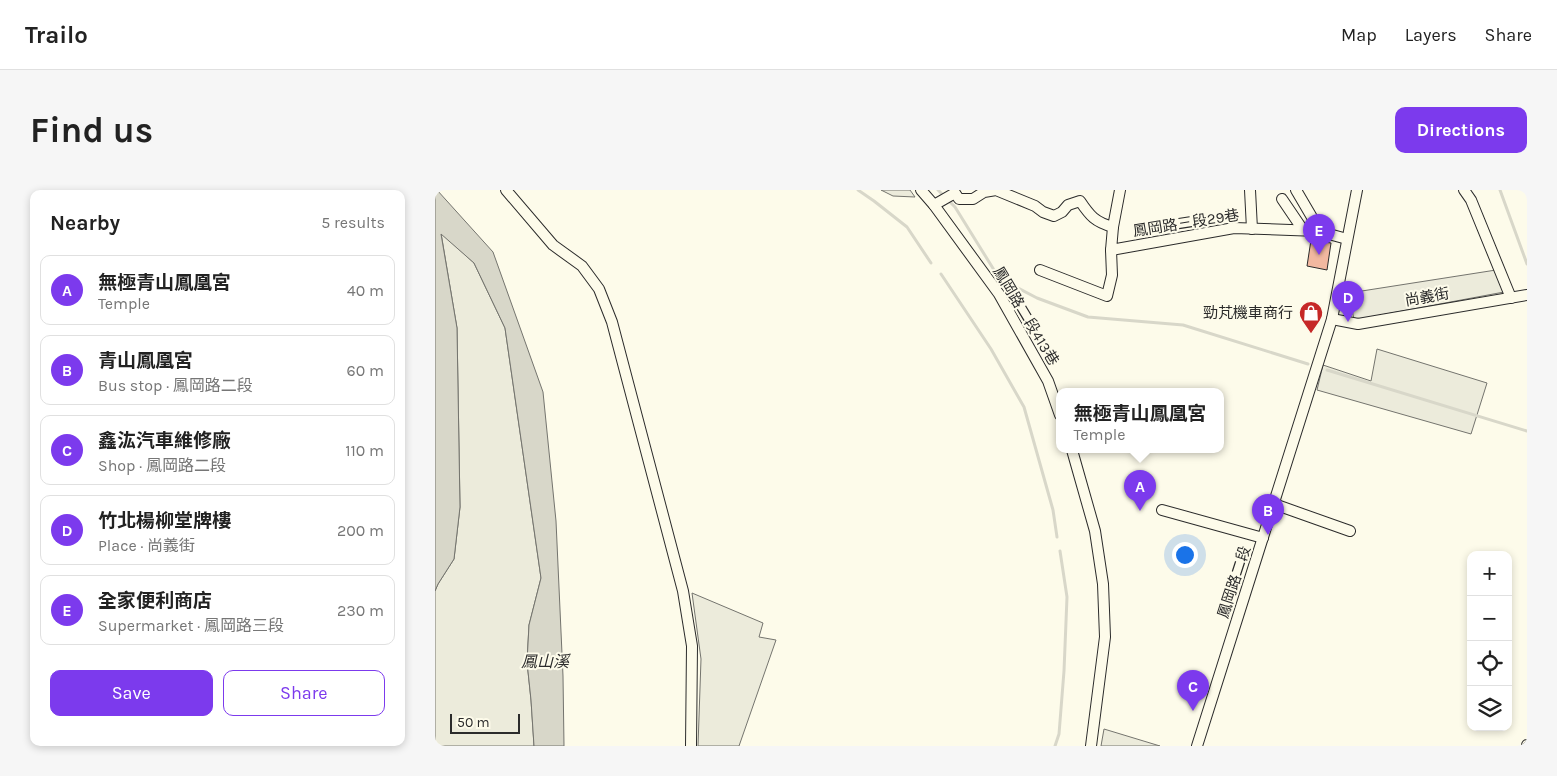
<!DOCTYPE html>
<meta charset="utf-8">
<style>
body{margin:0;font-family:Karla,"Noto Sans TC",sans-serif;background:#f6f6f6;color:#222}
.controls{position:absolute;right:15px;bottom:15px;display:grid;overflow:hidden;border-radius:10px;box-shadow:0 2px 8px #0003}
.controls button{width:45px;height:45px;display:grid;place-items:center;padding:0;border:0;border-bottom:1px solid #e0e0e0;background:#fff;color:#222;font:25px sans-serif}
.scale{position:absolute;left:15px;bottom:12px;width:70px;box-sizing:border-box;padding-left:5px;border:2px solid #2b2b2b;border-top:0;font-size:14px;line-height:18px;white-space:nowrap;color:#2b2b2b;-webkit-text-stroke:4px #fdfbea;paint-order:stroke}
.you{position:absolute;left:749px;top:364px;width:18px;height:18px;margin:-12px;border:4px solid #fff;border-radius:50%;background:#1a73e8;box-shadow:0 0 0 8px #1a73e833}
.badge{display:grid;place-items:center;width:32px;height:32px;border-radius:50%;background:#7c3aed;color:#fff;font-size:16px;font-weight:700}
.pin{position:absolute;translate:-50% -41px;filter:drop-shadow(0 1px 2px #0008)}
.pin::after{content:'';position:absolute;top:26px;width:18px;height:15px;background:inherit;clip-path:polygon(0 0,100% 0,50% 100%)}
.popup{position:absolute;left:621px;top:198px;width:168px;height:65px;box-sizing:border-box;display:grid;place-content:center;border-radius:10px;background:#fff;filter:drop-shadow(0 1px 4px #0005);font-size:16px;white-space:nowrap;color:#767676}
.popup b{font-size:19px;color:#222}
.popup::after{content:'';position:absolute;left:50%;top:100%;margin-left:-10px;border:10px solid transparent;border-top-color:#fff}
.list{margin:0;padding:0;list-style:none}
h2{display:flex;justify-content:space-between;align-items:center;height:65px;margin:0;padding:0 20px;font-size:21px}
h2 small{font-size:16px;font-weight:400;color:#767676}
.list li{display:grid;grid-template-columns:32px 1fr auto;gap:15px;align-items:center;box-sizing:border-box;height:70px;margin:0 10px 10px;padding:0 10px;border:1px solid #e0e0e0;border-radius:10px}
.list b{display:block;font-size:19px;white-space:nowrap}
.list p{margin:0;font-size:16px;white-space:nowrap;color:#767676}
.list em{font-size:16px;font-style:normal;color:#767676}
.actions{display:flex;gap:10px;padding:15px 20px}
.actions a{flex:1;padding:11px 0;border:1px solid #7c3aed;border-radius:10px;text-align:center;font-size:18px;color:#7c3aed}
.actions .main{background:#7c3aed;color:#fff}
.icon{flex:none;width:28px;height:28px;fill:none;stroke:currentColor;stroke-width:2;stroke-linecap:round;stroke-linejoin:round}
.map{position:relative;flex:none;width:1092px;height:556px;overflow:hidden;border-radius:10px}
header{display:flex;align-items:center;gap:30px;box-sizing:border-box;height:70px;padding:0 25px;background:#fff;border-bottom:1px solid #e0e0e0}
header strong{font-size:24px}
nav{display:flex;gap:28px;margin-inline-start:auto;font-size:18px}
.intro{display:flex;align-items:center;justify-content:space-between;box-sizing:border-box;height:120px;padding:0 30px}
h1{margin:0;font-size:35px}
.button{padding:12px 22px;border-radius:10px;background:#7c3aed;color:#fff;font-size:18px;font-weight:700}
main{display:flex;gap:30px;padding:0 30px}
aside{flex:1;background:#fff;border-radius:10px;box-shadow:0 2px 8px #0003}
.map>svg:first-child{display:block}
.green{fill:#ecebdb;stroke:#74746e}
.water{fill:#d8d7c9;stroke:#74746e}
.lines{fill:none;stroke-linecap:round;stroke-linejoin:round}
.stream{stroke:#d8d7c9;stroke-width:3}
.building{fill:#f2b8a0;stroke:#2b2b2b}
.minor-casing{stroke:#2b2b2b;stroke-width:12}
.minor{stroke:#fdfbea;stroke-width:10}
.labels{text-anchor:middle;stroke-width:4;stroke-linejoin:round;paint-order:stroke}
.street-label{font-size:15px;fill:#2b2b2b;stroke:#fdfbea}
.poi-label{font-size:15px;fill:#2b2b2b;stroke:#fdfbea;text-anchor:end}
.water-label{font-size:16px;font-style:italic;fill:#2b2b2b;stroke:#fdfbea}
</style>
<header>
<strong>Trailo</strong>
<nav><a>Map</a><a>Layers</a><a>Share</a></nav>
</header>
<div class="intro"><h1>Find us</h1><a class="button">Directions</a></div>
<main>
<aside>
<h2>Nearby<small>5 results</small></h2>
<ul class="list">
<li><span class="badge">A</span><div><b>無極青山鳳凰宮</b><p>Temple</p></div><em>40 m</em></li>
<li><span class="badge">B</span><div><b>青山鳳凰宮</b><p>Bus stop · 鳳岡路二段</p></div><em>60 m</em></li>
<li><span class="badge">C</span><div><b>鑫汯汽車維修廠</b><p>Shop · 鳳岡路二段</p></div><em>110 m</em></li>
<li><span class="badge">D</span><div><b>竹北楊柳堂牌樓</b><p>Place · 尚義街</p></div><em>200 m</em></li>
<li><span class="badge">E</span><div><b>全家便利商店</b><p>Supermarket · 鳳岡路三段</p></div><em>230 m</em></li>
</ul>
<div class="actions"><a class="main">Save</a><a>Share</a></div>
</aside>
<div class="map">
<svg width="1092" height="556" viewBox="0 0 1092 556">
<rect width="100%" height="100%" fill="#fdfbea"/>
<g class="green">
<polygon points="446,0 475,0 480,7 458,6"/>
<polygon points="6,43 39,73 70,138 106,388 94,435 92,472 96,510 99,556 0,556 0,401 3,394 19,369 25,317 22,138"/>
<polygon points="1061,80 1069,102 919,130 914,103"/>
<polygon points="942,159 1052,193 1036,244 882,200 888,175 936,191"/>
<polygon points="257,403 328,433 324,447 341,450 304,556 263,556 266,469"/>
<polygon points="669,539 725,556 666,556"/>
</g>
<polygon class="water" points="0,0 2,0 58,62 108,202 121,331 128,486 129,556 99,556 96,510 92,472 94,435 106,388 70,138 39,73 6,44 22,138 25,317 19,369 3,394 0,401"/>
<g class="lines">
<g class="stream">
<polyline points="423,0 439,11 472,37 496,73"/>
<polyline points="503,0 520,17 564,88 602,108 653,127 748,135 873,174"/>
<polyline points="1065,0 1092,74"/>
<polyline points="506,84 556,159 589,217 618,320 622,347"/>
<polyline points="892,180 1092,241"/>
<polyline points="620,556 624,544 629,481 632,407 625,361"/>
</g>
</g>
<polygon class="building" points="876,50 896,53 892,80 872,76"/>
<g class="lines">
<g class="minor-casing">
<g id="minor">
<polyline points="71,0 118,55 147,76 164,99 177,132 248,401 257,456 256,556"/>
<polyline points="486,0 499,15 564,104 613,191 625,225"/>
<polyline points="685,0 678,37 676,60 799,38 883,41 912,49"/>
<polyline points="815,0 817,39"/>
<polyline points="861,0 885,41"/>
<polyline points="1029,0 1036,10 1076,108"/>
<polyline points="847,9 868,40"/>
<path d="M499,15L520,3L524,9H538L549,2L561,0L600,16L608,22L619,26L627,22L633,15L645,11C655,26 660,32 678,37"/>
<polyline points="605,80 672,106 677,85 676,60"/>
<polyline points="897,129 923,134 1092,105"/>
<polyline points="637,260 660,341 668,394 670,447 656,556"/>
<polyline points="839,314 915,341"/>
<polyline points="727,320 828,348"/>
<polyline points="762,556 897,129 922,0"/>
<polyline points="1092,556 1092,555"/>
</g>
</g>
<use href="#minor" class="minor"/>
</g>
<defs>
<g id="shop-pin" transform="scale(1.25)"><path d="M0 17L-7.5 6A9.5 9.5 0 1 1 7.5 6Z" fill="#c62828" stroke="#fdfbea"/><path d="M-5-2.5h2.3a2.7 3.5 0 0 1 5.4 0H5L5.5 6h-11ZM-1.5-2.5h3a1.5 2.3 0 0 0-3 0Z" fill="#fff"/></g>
</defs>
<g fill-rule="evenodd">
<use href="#shop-pin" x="876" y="123"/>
</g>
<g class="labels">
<g class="street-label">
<text transform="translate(751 33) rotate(-9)" y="5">鳳岡路三段29巷</text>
<text transform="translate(992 107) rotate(-10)" y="5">尚義街</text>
<text transform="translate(591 126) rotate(59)" y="5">鳳岡路二段413巷</text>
<text transform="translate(799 392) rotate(-72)" y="5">鳳岡路二段</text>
</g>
<g class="poi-label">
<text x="858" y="128">勁芃機車商行</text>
</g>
<g class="water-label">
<text x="110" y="477">鳳山溪</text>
</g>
</g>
</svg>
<div class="controls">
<button>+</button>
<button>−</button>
<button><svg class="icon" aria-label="locate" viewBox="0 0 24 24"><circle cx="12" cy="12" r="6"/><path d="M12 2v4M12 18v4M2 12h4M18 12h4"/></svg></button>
<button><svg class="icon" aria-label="layers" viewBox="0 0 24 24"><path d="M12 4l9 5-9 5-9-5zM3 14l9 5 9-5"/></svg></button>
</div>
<div class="scale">50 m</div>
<div class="you"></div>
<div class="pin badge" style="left:705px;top:321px">A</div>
<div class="popup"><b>無極青山鳳凰宮</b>Temple</div>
<div class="pin badge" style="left:833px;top:345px">B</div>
<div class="pin badge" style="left:758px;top:521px">C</div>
<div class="pin badge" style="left:913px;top:132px">D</div>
<div class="pin badge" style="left:884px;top:65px">E</div>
</div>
</main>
